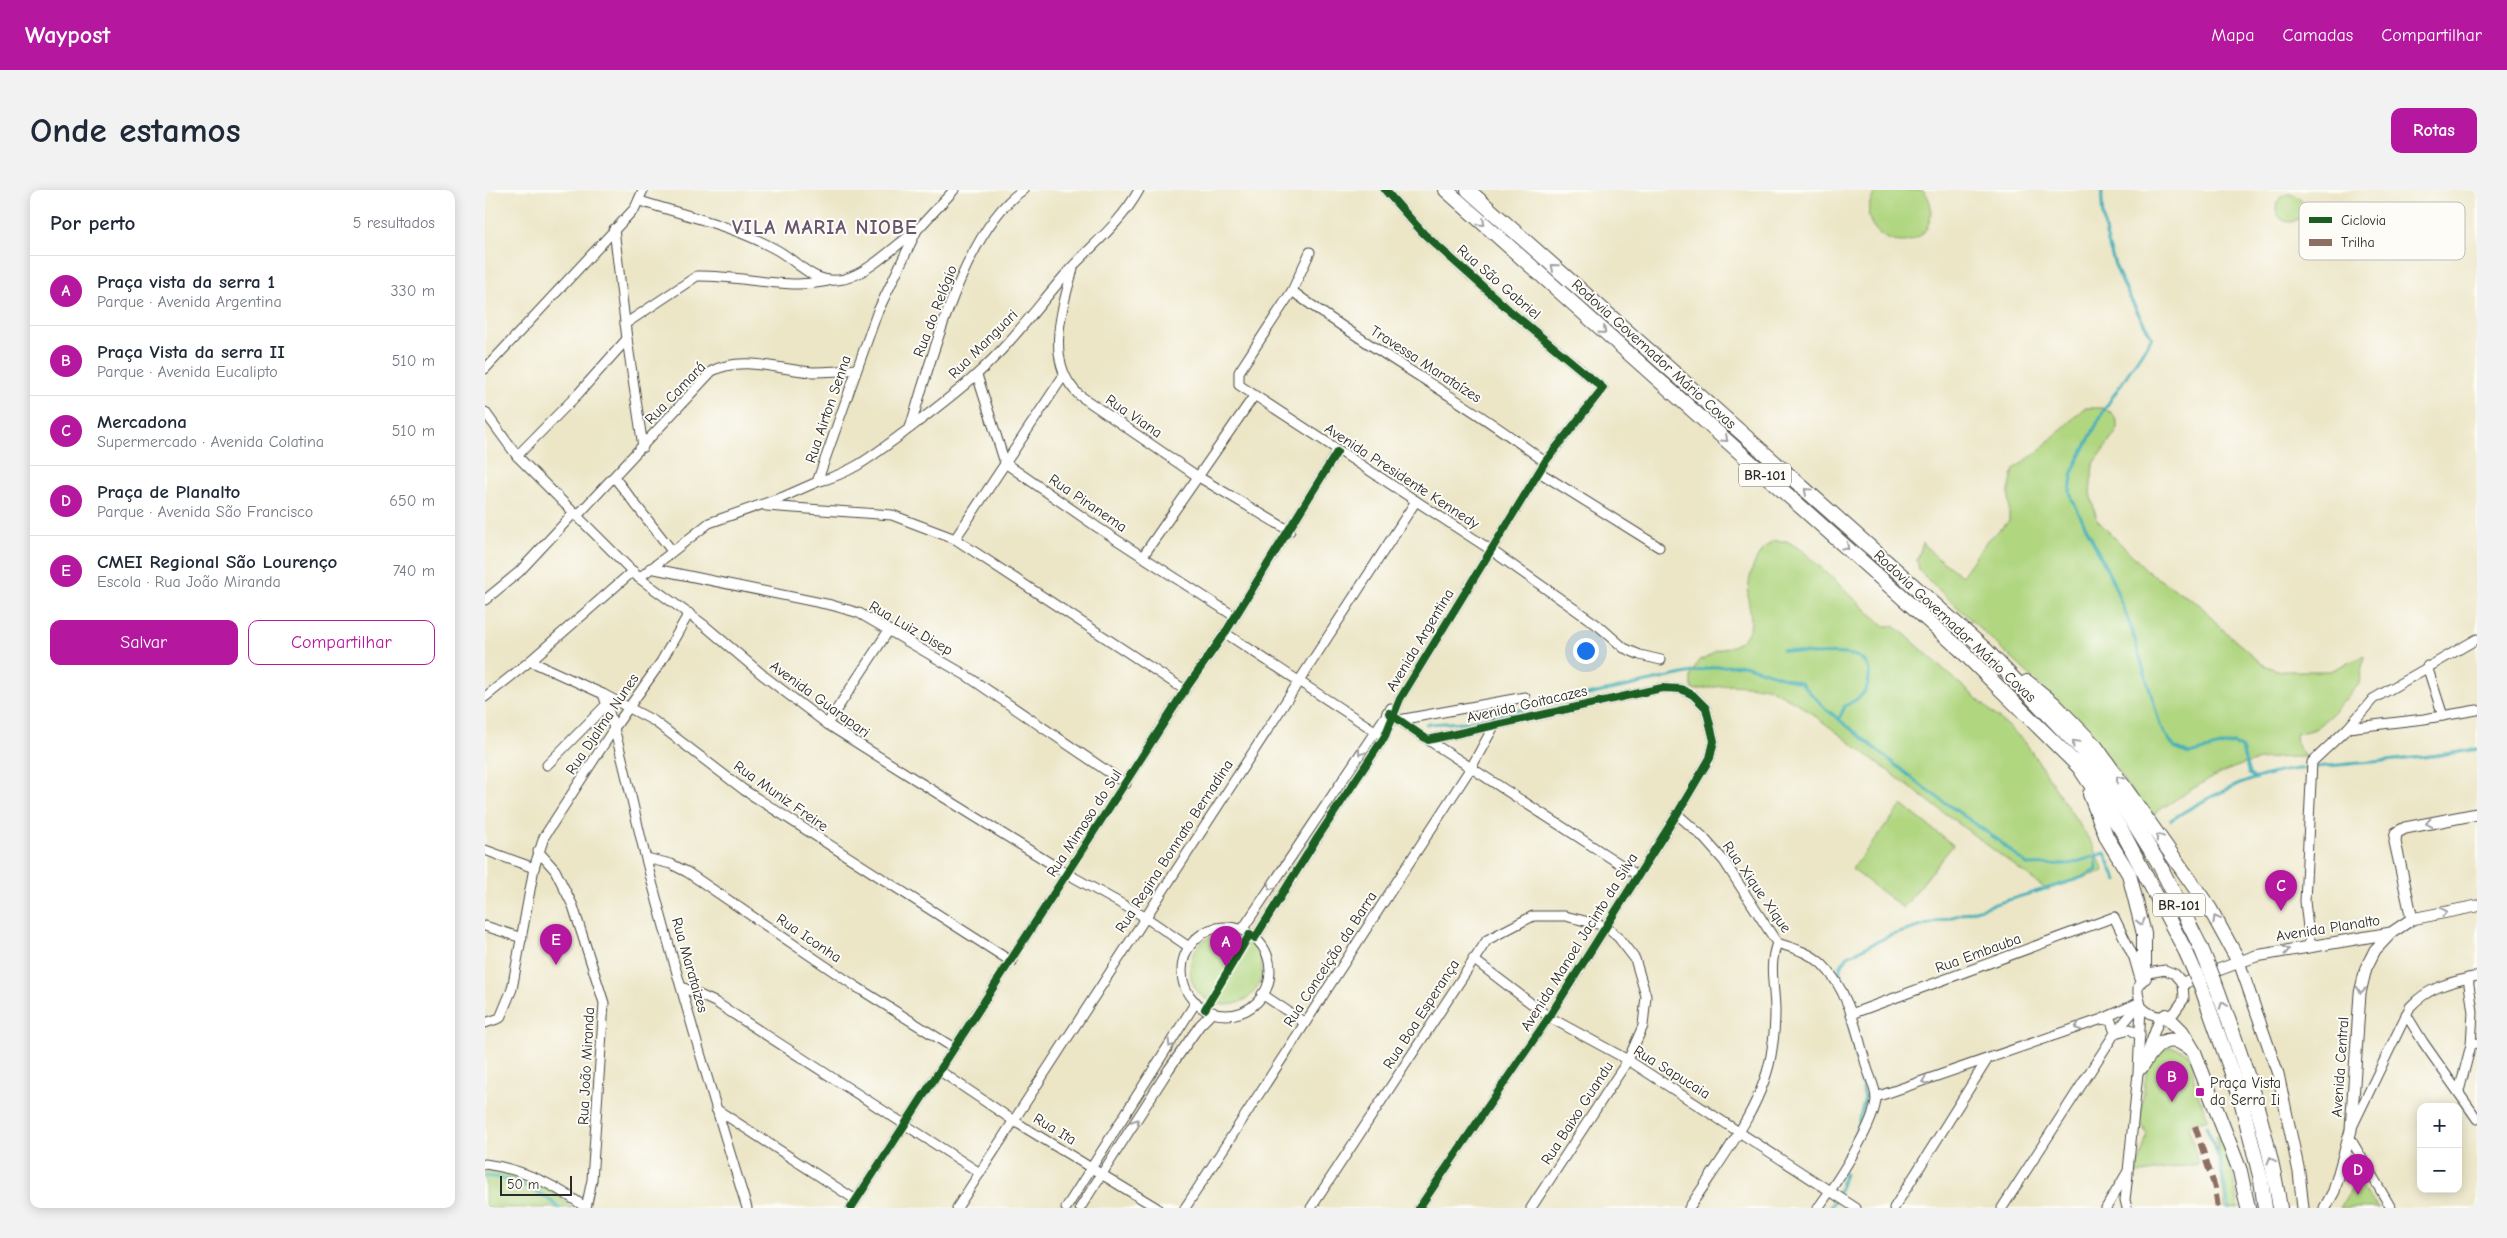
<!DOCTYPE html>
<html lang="pt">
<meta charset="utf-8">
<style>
body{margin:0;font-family:"Comic Neue",sans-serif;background:#f2f2f3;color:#1f2937}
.controls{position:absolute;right:15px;bottom:15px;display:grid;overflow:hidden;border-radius:10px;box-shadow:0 2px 12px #0003}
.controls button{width:45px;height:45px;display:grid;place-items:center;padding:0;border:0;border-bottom:1px solid #e0e1e3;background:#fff;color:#1f2937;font:25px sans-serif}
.scale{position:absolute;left:15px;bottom:12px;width:72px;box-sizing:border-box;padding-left:5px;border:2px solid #2b2b2b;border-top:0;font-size:14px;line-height:18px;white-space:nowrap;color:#2b2b2b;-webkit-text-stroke:4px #fdfcf7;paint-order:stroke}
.you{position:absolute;left:1100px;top:460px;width:18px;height:18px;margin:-12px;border:4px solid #fff;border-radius:50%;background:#1a73e8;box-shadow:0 0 0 8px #1a73e833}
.badge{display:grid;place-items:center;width:32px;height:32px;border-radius:50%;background:#b5179e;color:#fff;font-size:16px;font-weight:700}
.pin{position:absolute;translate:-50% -41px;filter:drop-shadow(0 1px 2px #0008)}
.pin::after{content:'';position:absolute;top:26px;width:18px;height:15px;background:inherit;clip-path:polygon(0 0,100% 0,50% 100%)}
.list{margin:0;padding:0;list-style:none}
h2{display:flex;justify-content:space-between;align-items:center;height:65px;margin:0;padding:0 20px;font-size:21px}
h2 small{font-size:16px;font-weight:400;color:#747a83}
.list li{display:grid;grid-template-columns:32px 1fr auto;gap:15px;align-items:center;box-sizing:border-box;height:70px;padding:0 20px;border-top:1px solid #e0e1e3}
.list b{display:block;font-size:19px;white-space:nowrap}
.list p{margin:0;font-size:16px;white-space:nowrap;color:#747a83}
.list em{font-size:16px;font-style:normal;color:#747a83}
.actions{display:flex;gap:10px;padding:15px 20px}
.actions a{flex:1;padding:11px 0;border:1px solid #b5179e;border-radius:10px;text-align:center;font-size:18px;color:#b5179e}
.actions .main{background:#b5179e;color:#fff}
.map{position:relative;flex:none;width:1992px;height:1018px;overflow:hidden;border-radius:10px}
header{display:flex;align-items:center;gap:30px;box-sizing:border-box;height:70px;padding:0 25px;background:#b5179e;color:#fff}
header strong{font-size:24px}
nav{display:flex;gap:28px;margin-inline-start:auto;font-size:18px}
.intro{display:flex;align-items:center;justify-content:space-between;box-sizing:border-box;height:120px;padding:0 30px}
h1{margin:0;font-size:35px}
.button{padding:12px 22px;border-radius:10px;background:#b5179e;color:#fff;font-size:18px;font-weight:700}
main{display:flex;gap:30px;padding:0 30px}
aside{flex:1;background:#fff;border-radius:10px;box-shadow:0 2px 12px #0003}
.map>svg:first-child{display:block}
.green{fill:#b0d680;stroke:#6e8056}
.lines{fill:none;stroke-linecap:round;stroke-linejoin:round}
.stream{stroke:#3eafb8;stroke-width:3}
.minor-casing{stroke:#484742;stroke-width:11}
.tertiary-casing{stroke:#484742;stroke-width:13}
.primary-casing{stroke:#484742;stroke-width:16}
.minor{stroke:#fff;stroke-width:9}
.tertiary{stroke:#fff;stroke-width:11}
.primary{stroke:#fff;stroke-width:14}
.primary-bridge-casing{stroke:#484742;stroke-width:16;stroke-linecap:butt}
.primary-bridge{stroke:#fff;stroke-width:14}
.quiet{stroke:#8d6e63;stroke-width:6;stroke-dasharray:12 6;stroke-linecap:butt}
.cycleway-casing{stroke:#fdfcf7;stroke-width:11}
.cycleway{stroke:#1b5e20;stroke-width:8}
.oneway{stroke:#a0a0a0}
.poi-dot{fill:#b5179e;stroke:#fdfcf7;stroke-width:2}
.labels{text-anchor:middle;stroke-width:4;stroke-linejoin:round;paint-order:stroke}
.shield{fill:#fdfcf7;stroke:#6a6a68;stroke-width:1}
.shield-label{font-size:14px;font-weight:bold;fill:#2b2b2b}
.street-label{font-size:15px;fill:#2b2b2b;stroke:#fdfcf7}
.poi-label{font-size:15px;fill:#2b2b2b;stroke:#fdfcf7;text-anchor:start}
.district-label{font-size:20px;font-weight:bold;letter-spacing:1px;fill:#68566f;stroke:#fdfcf7}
.key{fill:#fdfcf7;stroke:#bebdba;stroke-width:1}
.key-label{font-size:14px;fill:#2b2b2b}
</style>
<header>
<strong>Waypost</strong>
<nav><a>Mapa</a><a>Camadas</a><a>Compartilhar</a></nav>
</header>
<div class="intro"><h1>Onde estamos</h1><a class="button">Rotas</a></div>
<main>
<aside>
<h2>Por perto<small>5 resultados</small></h2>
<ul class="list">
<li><span class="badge">A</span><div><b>Praça vista da serra 1</b><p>Parque · Avenida Argentina</p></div><em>330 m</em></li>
<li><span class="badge">B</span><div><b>Praça Vista da serra II</b><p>Parque · Avenida Eucalipto</p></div><em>510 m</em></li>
<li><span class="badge">C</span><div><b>Mercadona</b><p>Supermercado · Avenida Colatina</p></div><em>510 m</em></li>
<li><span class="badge">D</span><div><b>Praça de Planalto</b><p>Parque · Avenida São Francisco</p></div><em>650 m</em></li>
<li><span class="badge">E</span><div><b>CMEI Regional São Lourenço</b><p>Escola · Rua João Miranda</p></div><em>740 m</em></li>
</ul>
<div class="actions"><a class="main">Salvar</a><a>Compartilhar</a></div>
</aside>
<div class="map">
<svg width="1992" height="1018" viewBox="0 0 1992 1018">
<rect width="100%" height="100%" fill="#fdfcf7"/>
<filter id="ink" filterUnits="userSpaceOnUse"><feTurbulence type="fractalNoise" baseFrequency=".02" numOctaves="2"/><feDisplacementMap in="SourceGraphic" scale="10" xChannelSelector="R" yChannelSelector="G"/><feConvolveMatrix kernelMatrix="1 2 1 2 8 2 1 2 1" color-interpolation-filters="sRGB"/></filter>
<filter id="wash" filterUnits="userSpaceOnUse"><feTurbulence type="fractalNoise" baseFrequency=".0096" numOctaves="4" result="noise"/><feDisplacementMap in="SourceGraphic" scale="20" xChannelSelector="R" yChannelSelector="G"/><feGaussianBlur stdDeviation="1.12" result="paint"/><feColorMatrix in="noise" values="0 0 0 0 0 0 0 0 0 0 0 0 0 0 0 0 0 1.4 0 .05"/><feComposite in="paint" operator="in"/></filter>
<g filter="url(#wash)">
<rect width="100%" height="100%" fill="#ece6c7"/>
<g class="green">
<path d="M1392,0H1438C1445,8 1448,18 1445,29C1433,76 1359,43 1392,0Z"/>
<circle cx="1805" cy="18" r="14"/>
<path d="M1599,218H1618L1627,223L1632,232V241L1608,275L1605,303L1612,330L1666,384L1715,415L1736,438L1777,474L1795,481H1845L1879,466L1874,494L1849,522L1830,539L1811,544L1812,556L1821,567C1809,567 1795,567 1782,569C1738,575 1701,603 1664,627L1605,542L1434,381L1432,370L1438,353L1449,365L1477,386L1501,352L1524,331V300L1529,279L1551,263Z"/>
<path d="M1289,351H1302L1318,361L1399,436H1408L1415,440L1540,552L1609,657L1619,681L1562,700L1314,514L1282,497L1244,495L1208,500C1202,486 1209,480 1216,469H1219C1223,467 1229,462 1231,461C1244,456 1255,457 1263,442C1269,432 1264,419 1263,408C1263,387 1269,362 1289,351Z"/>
<polygon points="1417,615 1468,655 1418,718 1367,679"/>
<circle cx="741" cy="779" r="36"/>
<path d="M1685,857C1714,862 1705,874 1710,895C1713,906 1719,918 1723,929L1704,937L1713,974L1651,984L1662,945L1655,931L1661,884L1668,866Z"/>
<polygon points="1731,946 1740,946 1754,1018 1740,1018"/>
<polygon points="0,979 49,989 68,1001 87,1018 0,1018"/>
<polygon points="1871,992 1894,1018 1855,1018"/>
</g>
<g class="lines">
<g class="stream">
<path d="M1617,0C1614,54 1640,102 1667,147L1619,220L1588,280L1585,301L1587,309L1628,392L1647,440L1676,538L1690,558L1704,564L1748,553L1757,559L1764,584L1771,589"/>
<path d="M1297,460C1307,461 1318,463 1328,464C1347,464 1387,457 1384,488C1382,505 1373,509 1360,516L1354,529"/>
<polyline points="941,534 980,532 1230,477 1259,475 1316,493 1341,519 1438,597 1513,650 1542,675 1585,674 1620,663 1632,691"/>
<path d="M1686,630C1720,608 1754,591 1794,582C1820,577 1847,576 1874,573C1914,570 1953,566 1992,559"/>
<polyline points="1355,792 1355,777 1363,766 1404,746 1593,689 1612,680 1611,666"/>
<polyline points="1362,825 1380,908 1368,953"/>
<polyline points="1721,935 1734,969 1744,1018"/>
<path d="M0,986C25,988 56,1000 74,1018"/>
<polyline points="1353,1004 1360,984"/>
<polyline points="1345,1018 1350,1010"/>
</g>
</g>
</g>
<g filter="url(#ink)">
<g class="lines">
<g class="minor-casing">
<g id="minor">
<path d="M155,11C202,26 249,36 292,60C315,73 330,96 359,89C382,84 410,56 429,42"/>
<polyline points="129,39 142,149 158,257"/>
<polyline points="825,62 807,101 754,182 754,195 1006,360 1115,437 1139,458 1155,465 1176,470"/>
<path d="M588,79C577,119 559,172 594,205L712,286L805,341"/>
<path d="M807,101C889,162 979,210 1060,272"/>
<path d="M140,134L212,86C256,85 299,100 343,91"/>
<polyline points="0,179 150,18 158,0"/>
<polyline points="492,185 520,273 612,337 749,426"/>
<polyline points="0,222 32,266 154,388 219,435 279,486 342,534 431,590 581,683 660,727 704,757"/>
<path d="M425,238C445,173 480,38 538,0"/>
<polyline points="32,266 93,204 142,149"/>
<polyline points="1054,282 1174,357"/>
<polyline points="129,287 187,361"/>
<path d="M332,292C369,282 387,266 417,244C442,225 468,206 491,185C527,153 555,113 587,77C611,52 637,31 654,0"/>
<polyline points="281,316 407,325 470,349 700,500"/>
<path d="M92,326L227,181C258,165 294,180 328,182C342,182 356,181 371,179"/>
<polyline points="470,349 579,185"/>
<polyline points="658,366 769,206"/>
<polyline points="165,378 346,415 374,423 482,486 641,594"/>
<polyline points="154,388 224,333 298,307 332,292 392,123 432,40 469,0"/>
<polyline points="0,410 34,382 89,323"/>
<polyline points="740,443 893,543"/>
<polyline points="45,471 118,504 169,531 259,600 527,772"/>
<polyline points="1942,476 1958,526"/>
<path d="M118,504C137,558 147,614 161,669C191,786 226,902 262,1018"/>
<polyline points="0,507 45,471 148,381"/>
<polyline points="902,522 943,550 1177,498 1196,499 1208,505 1221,518 1229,551 1225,568 1192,624 1064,827 934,1018"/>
<polyline points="914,530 1040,507"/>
<polyline points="342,534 404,440"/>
<polyline points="1863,538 1939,529 1992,520"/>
<polyline points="943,550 1152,685"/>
<polyline points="62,575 122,514"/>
<path d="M1192,624L1217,646L1239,671L1292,753C1308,758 1324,762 1337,774C1364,800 1372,843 1382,878C1385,887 1390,898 1391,907C1392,932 1349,996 1333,1018"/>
<polyline points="0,660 49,678"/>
<polyline points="53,661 70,680 88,716 119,813 107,990 101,1018"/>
<polyline points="161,668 186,674 202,682 370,796 469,858"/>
<polyline points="0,736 37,748"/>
<circle cx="741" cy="781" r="44"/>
<polyline points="757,740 906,518"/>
<polyline points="770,748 831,650 900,546 915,509 1060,272 1118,198 1024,120 939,44 900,0"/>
<polyline points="1825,756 1820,711 1827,572 1863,538 1888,509 1992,449"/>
<polyline points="988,769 1064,827 1143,870 1371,1018"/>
<polyline points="1983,788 1988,822 1986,855"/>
<polyline points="197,797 230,812 495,983"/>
<polyline points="777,804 820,833"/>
<polyline points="1366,824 1629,727 1649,768 1655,789"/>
<polyline points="1921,824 1938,852 1992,929"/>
<polyline points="1617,829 1626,831 1630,843 1645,839 1655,846"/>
<polyline points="0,833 15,828 27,799 49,678 59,647 130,537 176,472 204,423"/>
<polyline points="1661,865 1675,827"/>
<polyline points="455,881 529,931 672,1018"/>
<polyline points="1974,901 1986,855 1992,853"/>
<polyline points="1391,907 1617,829 1655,812"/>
<polyline points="231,919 371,1010"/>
<path d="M1868,935L1925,817C1943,797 1966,792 1992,786"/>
<polyline points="1865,948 1906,1018"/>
<path d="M0,974C38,979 71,995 101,1018"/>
<polyline points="366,1018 700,500 740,443 852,262"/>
<polyline points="472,1018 931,311"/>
<polyline points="581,1018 711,812"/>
<polyline points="595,1018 684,879 715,835 728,822"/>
<polyline points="700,1018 987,576 1010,534"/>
<polyline points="826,1018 1002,750 1048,726 1080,726 1120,736 1133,747 1150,769 1161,806 1158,836 1143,870 1046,1018"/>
<path d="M1204,1018C1234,972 1280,915 1287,859C1289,847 1290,834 1290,821C1290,796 1283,777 1292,753"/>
<polyline points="1409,1018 1502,870"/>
<polyline points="1517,1018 1630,843 1655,814"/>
<path d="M1621,1018L1643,981L1653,883L1656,816L1653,803V797L1663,783L1680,780L1690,784L1698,793L1699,809L1689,823C1677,829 1666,827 1656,816"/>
<polyline points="1642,1018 1640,1010 1643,984"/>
</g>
</g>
<g class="tertiary-casing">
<g id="tertiary">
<polyline points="1927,729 1910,652 1911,643 1920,638 1992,624"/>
<polyline points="1754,772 1793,884 1814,982 1818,1018"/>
<polyline points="1698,793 1771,766 1906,743 1927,729 1992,716"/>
<polyline points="1840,1018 1849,1001 1866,940 1875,803 1881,778 1890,760 1906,743"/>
</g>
</g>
<g class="primary-casing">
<g id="primary">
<polyline points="961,0 1475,459 1594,577 1637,641 1701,762"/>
<polyline points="983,0 1502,461 1596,559 1650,635 1673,672 1716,758"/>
<polyline points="1542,492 1569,514 1611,557 1725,719 1754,772"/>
<polyline points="1605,604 1622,648 1644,684 1659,744 1659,787"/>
<path d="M1729,790C1756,864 1783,940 1795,1018"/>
<polyline points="1716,796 1755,906 1776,990 1780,1018"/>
<polyline points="1681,826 1697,842 1709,862 1755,981 1763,1018"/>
<path d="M1656,877C1669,856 1682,839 1707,860"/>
</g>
</g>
<use href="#minor" class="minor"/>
<use href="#tertiary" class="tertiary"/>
<use href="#primary" class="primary"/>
<g class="primary-bridge-casing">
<g id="primary-bridge">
<polyline points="1716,758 1729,790"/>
<polyline points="1701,762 1716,796"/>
</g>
</g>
<use href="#primary-bridge" class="primary-bridge"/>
<polyline class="quiet" points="1710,936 1730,998 1733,1018"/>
<g class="cycleway-casing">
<g id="cycleway">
<polyline points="904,523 943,550 1177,498 1196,499 1208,505 1221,518 1229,551 1225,568 1192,624 1064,827 934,1018"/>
<polyline points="770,748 831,650 900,546 915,509 1060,272 1118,198 1024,120 939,44 900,0"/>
<polyline points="720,819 765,744"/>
<polyline points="366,1018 700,500 740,443 852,262"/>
</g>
</g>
<use href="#cycleway" class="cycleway"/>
</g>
<defs><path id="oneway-chevron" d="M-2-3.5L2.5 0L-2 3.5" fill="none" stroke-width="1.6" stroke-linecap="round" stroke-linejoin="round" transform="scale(1.25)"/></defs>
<g class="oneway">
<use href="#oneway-chevron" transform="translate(997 33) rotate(42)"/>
<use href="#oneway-chevron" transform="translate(1069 77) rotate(-139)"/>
<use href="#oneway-chevron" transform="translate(1118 141) rotate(42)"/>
<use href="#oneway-chevron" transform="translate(1240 249) rotate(42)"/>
<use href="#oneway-chevron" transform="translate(1322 301) rotate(-138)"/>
<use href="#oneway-chevron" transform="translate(1361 357) rotate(42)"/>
<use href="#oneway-chevron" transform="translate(1590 553) rotate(-133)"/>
<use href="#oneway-chevron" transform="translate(876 562) rotate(124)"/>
<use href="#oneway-chevron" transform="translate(1634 589) rotate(-125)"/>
<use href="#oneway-chevron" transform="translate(1944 633) rotate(169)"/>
<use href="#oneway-chevron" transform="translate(1674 647) rotate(-124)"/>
<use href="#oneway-chevron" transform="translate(786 697) rotate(124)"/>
<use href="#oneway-chevron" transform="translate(1959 722) rotate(-11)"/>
<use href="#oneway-chevron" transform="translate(1731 729) rotate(-119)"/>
<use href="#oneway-chevron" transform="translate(1656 732) rotate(76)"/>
<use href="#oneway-chevron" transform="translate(1801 760) rotate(-11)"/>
<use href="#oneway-chevron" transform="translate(1876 800) rotate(99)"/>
<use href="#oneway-chevron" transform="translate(1738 815) rotate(-110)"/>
<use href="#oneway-chevron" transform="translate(1593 837) rotate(161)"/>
<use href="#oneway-chevron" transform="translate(686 854) rotate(122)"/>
<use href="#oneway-chevron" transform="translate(1440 891) rotate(161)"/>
<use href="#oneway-chevron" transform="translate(651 932) rotate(-58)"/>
<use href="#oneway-chevron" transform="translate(1786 970) rotate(-105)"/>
</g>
</g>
<rect class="poi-dot" x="1710" y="897" width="10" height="10" rx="2.5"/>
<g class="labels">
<g class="shield">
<rect x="1254" y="273.5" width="52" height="23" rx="4"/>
<rect x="1668" y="703.5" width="52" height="23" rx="4"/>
</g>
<g class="shield-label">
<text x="1280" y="290">BR-101</text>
<text x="1694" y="720">BR-101</text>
</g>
<g class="street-label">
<text transform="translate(1014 92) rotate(41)" y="5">Rua São Gabriel</text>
<text transform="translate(450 121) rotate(-69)" y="5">Rua do Relógio</text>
<text transform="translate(498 154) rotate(-45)" y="5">Rua Manguari</text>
<text transform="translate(1169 164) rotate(42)" y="5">Rodovia Governador Mário Covas</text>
<text transform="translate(941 174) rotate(33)" y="5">Travessa Marataízes</text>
<text transform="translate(190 203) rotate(-46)" y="5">Rua Camará</text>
<text transform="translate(343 219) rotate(-71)" y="5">Rua Airton Senna</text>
<text transform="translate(649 226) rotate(34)" y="5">Rua Viana</text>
<text transform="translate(917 286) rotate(33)" y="5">Avenida Presidente Kennedy</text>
<text transform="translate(603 313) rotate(34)" y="5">Rua Piranema</text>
<text transform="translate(1470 436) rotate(43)" y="5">Rodovia Governador Mário Covas</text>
<text transform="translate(426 438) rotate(30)" y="5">Rua Luiz Disep</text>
<text transform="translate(935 450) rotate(-59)" y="5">Avenida Argentina</text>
<text transform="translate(335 509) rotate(36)" y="5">Avenida Guarapari</text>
<text transform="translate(1042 514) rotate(-13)" y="5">Avenida Goitacazes</text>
<text transform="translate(117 534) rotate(-56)" y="5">Rua Djalma Nunes</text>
<text transform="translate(296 606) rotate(35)" y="5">Rua Muniz Freire</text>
<text transform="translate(599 633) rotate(-57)" y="5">Rua Mimoso do Sul</text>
<text transform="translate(689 656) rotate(-57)" y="5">Rua Regina Bonnato Bernadina</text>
<text transform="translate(1272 697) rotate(55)" y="5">Rua Xique Xique</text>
<text transform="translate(1843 738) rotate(-9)" y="5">Avenida Planalto</text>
<text transform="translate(324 748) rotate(34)" y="5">Rua Iconha</text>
<text transform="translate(1094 752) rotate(-58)" y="5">Avenida Manoel Jacinto da Silva</text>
<text transform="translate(1493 763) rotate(-20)" y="5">Rua Embauba</text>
<text transform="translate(845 769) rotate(-57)" y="5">Rua Conceição da Barra</text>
<text transform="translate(205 775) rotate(74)" y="5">Rua Marataizes</text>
<text transform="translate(936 824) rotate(-57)" y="5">Rua Boa Esperança</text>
<text transform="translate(101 876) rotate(-87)" y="5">Rua João Miranda</text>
<text transform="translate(1855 877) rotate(-86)" y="5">Avenida Central</text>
<text transform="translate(1187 882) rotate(32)" y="5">Rua Sapucaia</text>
<text transform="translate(1092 923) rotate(-57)" y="5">Rua Baixo Guandu</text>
<text transform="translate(570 939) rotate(31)" y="5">Rua Ita</text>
</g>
<g class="poi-label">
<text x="1725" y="898">Praça Vista<tspan x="1725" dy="17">da Serra Ii</tspan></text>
</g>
<g class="district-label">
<text x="340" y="44">VILA MARIA NIOBE</text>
</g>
</g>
<rect x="1814" y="12" width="166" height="58" rx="8" class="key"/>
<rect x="1824" y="27" width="23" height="6" fill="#1b5e20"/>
<rect x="1824" y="49" width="23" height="7" fill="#8d6e63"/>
<g class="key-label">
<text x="1856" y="35">Ciclovia</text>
<text x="1856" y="57">Trilha</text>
</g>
</svg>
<div class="controls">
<button>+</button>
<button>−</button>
</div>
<div class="scale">50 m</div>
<div class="you"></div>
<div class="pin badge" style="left:741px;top:777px">A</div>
<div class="pin badge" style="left:1687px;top:912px">B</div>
<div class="pin badge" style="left:1796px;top:721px">C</div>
<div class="pin badge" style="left:1873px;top:1005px">D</div>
<div class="pin badge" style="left:71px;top:775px">E</div>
</div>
</main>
